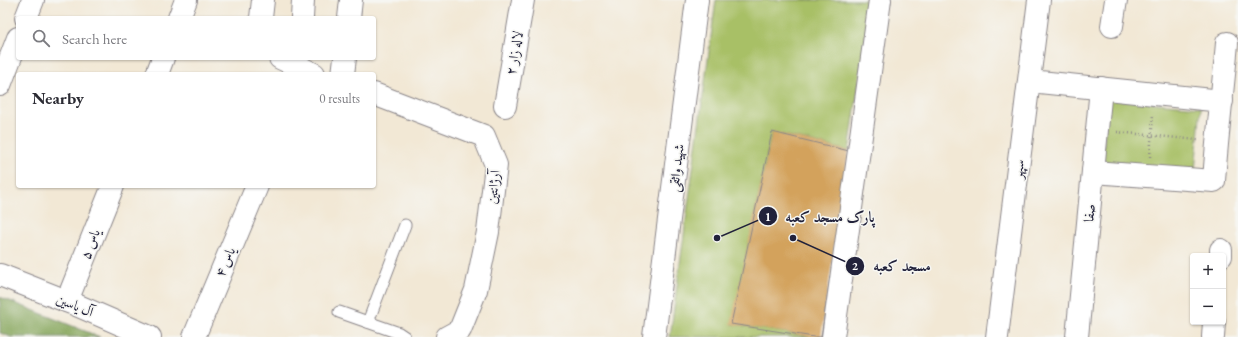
<!DOCTYPE html>
<meta charset="utf-8">
<style>
body{margin:0;font-family:"EB Garamond",Amiri,serif;background:#f2f2f3;color:#2b2b33}
.controls{position:absolute;right:12px;bottom:12px;display:grid;overflow:hidden;border-radius:4px;box-shadow:0 1px 3px #0004}
.controls button{width:36px;height:36px;display:grid;place-items:center;padding:0;border:0;border-bottom:1px solid #e1e1e2;background:#fff;color:#2b2b33;font:20px sans-serif}
.list{margin:0;padding:0;list-style:none}
h2{display:flex;justify-content:space-between;align-items:center;height:52px;margin:0;padding:0 16px;font-size:17px}
h2 small{font-size:13px;font-weight:400;color:#7c7c81}
.icon{flex:none;width:22px;height:22px;fill:none;stroke:currentColor;stroke-width:2;stroke-linecap:round;stroke-linejoin:round}
.map{position:relative;flex:none;width:1238px;height:337px;overflow:hidden}
.search{position:absolute;background:#fff;box-shadow:0 1px 3px #0004;left:16px;top:16px;width:360px;height:44px;display:flex;align-items:center;gap:10px;box-sizing:border-box;padding:0 14px;border-radius:4px;color:#7c7c81;font-size:15px}
.panel{position:absolute;background:#fff;box-shadow:0 1px 3px #0004;left:16px;top:72px;width:360px;height:116px;border-radius:4px}
.map>svg:first-child{display:block}
.green{fill:#a8c066;stroke:#657150}
.forest{fill:#86a65b;stroke:#54644b}
.building{fill:#d3a25b}
.lines{fill:none;stroke-linecap:round;stroke-linejoin:round}
.lane-casing{stroke:#8a8588;stroke-width:13}
.street-casing{stroke:#8a8588;stroke-width:24}
.secondary-casing{stroke:#8a8588;stroke-width:24}
.path{stroke:#8a8588;stroke-width:2.5;stroke-dasharray:1 3;stroke-linecap:butt}
.lane{stroke:#fff;stroke-width:11}
.street{stroke:#fff;stroke-width:22}
.secondary{stroke:#fff;stroke-width:22}
.labels{text-anchor:middle;stroke-width:3;stroke-linejoin:round;paint-order:stroke}
.street-label{font-size:14px;fill:#22223b;stroke:#f6f6f2}
.leader{fill:none;stroke:#22223b;stroke-width:1.5}
.callout-dot{fill:#22223b;stroke:#f6f6f2;stroke-width:1.5}
.mark-label{font-size:12px;text-anchor:middle;font-weight:bold;fill:#fff}
.callout-label{font-size:15px;text-anchor:middle;font-weight:bold;fill:#22223b;stroke:#f6f6f2;stroke-width:3;stroke-linejoin:round;paint-order:stroke}
</style>
<div class="map">
<svg width="1238" height="337" viewBox="0 0 1238 337">
<rect width="100%" height="100%" fill="#f6f6f2"/>
<filter id="ink" filterUnits="userSpaceOnUse"><feTurbulence type="fractalNoise" baseFrequency=".025" numOctaves="2"/><feDisplacementMap in="SourceGraphic" scale="8" xChannelSelector="R" yChannelSelector="G"/><feConvolveMatrix kernelMatrix="1 2 1 2 8 2 1 2 1" color-interpolation-filters="sRGB"/></filter>
<filter id="wash" filterUnits="userSpaceOnUse"><feTurbulence type="fractalNoise" baseFrequency=".012" numOctaves="4" result="noise"/><feDisplacementMap in="SourceGraphic" scale="16" xChannelSelector="R" yChannelSelector="G"/><feGaussianBlur stdDeviation="0.9" result="paint"/><feColorMatrix in="noise" values="0 0 0 0 0 0 0 0 0 0 0 0 0 0 0 0 0 1.4 0 .05"/><feComposite in="paint" operator="in"/></filter>
<g filter="url(#wash)">
<rect width="100%" height="100%" fill="#f2e8d5"/>
<g class="green">
<polygon points="716,0 871,0 849,151 772,132 732,324 814,337 670,337"/>
<polygon points="1108,99 1201,107 1195,171 1102,163"/>
</g>
<polygon class="forest" points="0,297 100,337 11,337 0,333"/>
<g id="blocks">
<polygon class="building" points="772,132 849,151 821,337 814,337 731,324"/>
</g>
</g>
<g filter="url(#ink)">
<use href="#blocks" fill-opacity="0" stroke="#8a8588" stroke-width="1"/>
<g class="lines">
<g class="lane-casing">
<g id="lane">
<polyline points="339,312 399,333 405,337"/>
<polyline points="368,322 405,225"/>
</g>
</g>
<g class="street-casing">
<g id="street">
<polyline points="26,18 33,0"/>
<polyline points="179,18 186,0"/>
<polyline points="261,18 263,0"/>
<polyline points="302,18 303,0"/>
<polyline points="349,18 351,0"/>
<polyline points="1112,26 1116,0"/>
<polyline points="280,58 314,74"/>
<polyline points="157,74 163,58"/>
<polyline points="343,74 345,58"/>
<polyline points="1030,81 1222,101"/>
<polyline points="0,85 18,38"/>
<polyline points="374,94 484,136 496,165 488,232 476,290 460,330 447,337"/>
<polyline points="505,106 523,0"/>
<path d="M1093,172L1214,181C1217,135 1223,89 1227,43"/>
<polyline points="1221,256 1221,250"/>
<polyline points="67,301 113,186"/>
<polyline points="194,337 257,186"/>
<polyline points="833,337 880,0"/>
<polyline points="997,337 1039,0"/>
<polyline points="1077,337 1101,88"/>
<polyline points="1213,337 1214,322"/>
</g>
</g>
<g class="secondary-casing">
<g id="secondary">
<polyline points="0,275 74,304 150,337"/>
<polyline points="654,337 697,0"/>
</g>
</g>
<g class="path">
<polyline points="1117,132 1198,140"/>
<polyline points="1150,157 1153,114"/>
</g>
<use href="#lane" class="lane"/>
<use href="#street" class="street"/>
<use href="#secondary" class="secondary"/>
</g>
</g>
<g class="labels">
<g class="street-label">
<text transform="translate(514 53) rotate(-80)" y="5">لاله زار ۲</text>
<text transform="translate(676 168) rotate(-83)" y="5">شهید واثقی</text>
<text transform="translate(1018 169) rotate(-83)" y="5">سپهر</text>
<text transform="translate(493 187) rotate(-84)" y="5">آرژانتین</text>
<text transform="translate(1089 213) rotate(-85)" y="5">صفا</text>
<text transform="translate(90 244) rotate(-69)" y="5">یاس ۵</text>
<text transform="translate(225 262) rotate(-67)" y="5">یاس ۴</text>
<text transform="translate(75 305) rotate(22)" y="5">آل یاسین</text>
</g>
</g>
<path class="leader" d="M717 238L768 216M793 238L855 266"/>
<g class="callout-dot">
<circle cx="717" cy="238" r="4"/>
<circle cx="793" cy="238" r="4"/>
<circle cx="768" cy="216" r="10"/>
<circle cx="855" cy="266" r="10"/>
</g>
<g class="mark-label">
<text x="768" y="221">1</text>
<text x="855" y="270">2</text>
</g>
<g class="callout-label">
<text x="830" y="222">پارک مسجد کعبه</text>
<text x="902" y="271">مسجد کعبه</text>
</g>
</svg>
<div class="controls">
<button>+</button>
<button>−</button>
</div>
<div class="search"><svg class="icon" aria-label="search" viewBox="0 0 24 24"><circle cx="10" cy="10" r="6"/><path d="M15 15l6 6"/></svg>Search here</div>
<section class="panel">
<h2>Nearby<small>0 results</small></h2>
<ul class="list">
</ul>
</section>
</div>
